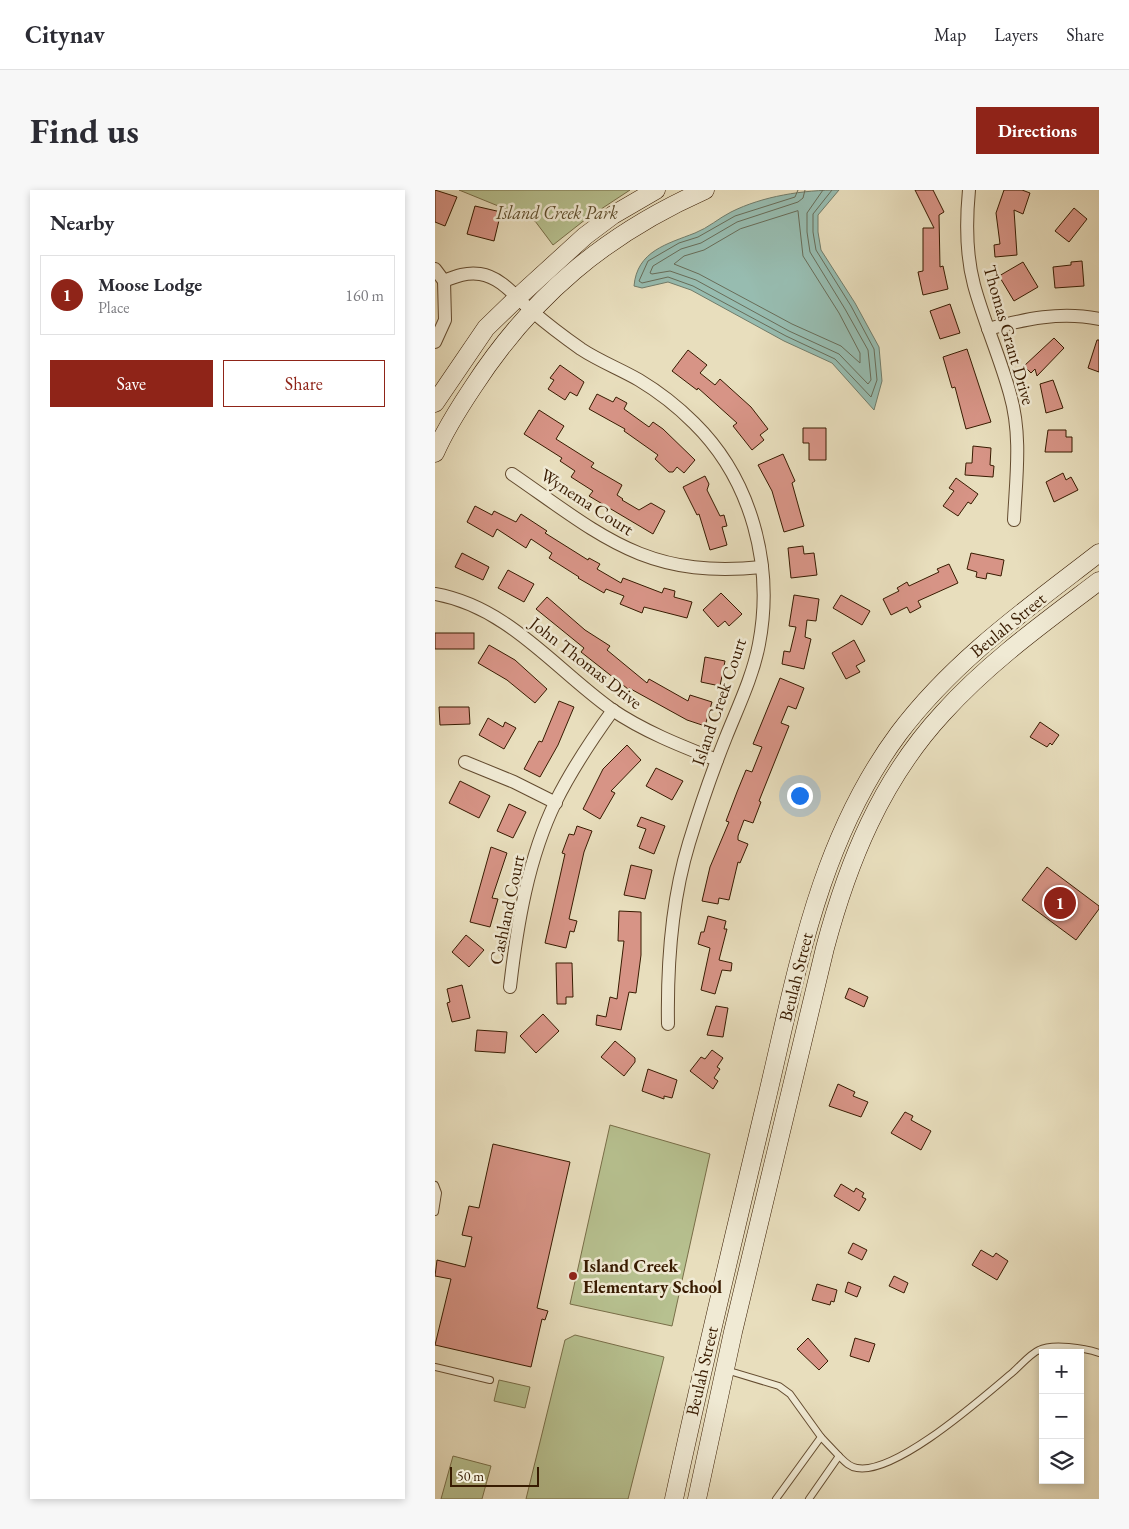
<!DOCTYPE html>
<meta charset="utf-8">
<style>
body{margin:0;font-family:"EB Garamond",serif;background:#f7f7f7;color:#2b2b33}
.controls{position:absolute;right:15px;bottom:15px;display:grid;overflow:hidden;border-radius:0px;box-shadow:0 2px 8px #0003}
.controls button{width:45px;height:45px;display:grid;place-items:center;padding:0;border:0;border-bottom:1px solid #e1e1e2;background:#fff;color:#2b2b33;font:25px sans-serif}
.scale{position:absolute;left:15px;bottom:12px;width:89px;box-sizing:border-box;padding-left:5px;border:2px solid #381b01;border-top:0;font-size:14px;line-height:18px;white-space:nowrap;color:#381b01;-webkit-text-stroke:4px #f0ead4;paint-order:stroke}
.you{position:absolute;left:364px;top:605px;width:18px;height:18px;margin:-12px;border:4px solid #fff;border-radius:50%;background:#1a73e8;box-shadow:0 0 0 8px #1a73e833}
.badge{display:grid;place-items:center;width:32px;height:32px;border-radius:50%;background:#8f2418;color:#fff;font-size:16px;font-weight:700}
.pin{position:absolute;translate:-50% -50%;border:2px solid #fff;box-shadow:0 1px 5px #0006}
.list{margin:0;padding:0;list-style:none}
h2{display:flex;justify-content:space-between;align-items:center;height:65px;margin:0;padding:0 20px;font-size:21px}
h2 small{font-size:16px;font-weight:400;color:#7c7c81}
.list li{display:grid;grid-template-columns:32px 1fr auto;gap:15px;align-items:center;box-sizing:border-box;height:80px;margin:0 10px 10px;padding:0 10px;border:1px solid #e1e1e2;border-radius:0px}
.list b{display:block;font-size:19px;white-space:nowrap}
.list p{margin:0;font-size:16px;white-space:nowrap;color:#7c7c81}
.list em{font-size:16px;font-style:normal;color:#7c7c81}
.actions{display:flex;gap:10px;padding:15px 20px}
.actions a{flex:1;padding:11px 0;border:1px solid #8f2418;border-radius:0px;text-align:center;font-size:18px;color:#8f2418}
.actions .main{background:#8f2418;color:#fff}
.icon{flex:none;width:28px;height:28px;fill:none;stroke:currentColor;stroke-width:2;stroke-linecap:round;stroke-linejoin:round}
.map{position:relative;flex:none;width:664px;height:1309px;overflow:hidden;border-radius:0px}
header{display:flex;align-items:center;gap:30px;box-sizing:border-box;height:70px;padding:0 25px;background:#fff;border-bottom:1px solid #e1e1e2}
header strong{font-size:24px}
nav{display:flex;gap:28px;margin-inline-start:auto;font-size:18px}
.intro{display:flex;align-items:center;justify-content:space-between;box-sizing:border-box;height:120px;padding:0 30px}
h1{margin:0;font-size:35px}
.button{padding:12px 22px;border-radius:0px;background:#8f2418;color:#fff;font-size:18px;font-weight:700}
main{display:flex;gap:30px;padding:0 30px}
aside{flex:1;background:#fff;border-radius:0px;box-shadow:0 2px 8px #0003}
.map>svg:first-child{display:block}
.green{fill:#b7c190;stroke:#786e48}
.water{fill:#97bcb0;stroke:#717c6a}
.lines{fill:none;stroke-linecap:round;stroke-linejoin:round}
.shore{stroke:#686c58;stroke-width:1}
.building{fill:#d79486;stroke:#381b01}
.lane-casing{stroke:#644c30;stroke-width:8}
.street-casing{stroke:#644c30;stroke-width:14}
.secondary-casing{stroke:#381b01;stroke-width:19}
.lane{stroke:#f0ead4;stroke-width:6}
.street{stroke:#f0ead4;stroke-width:12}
.secondary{stroke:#f0ead4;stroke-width:18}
.poi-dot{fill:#8f2418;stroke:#f0ead4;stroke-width:2}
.labels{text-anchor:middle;stroke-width:5;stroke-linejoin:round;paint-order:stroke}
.park-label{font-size:18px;font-style:italic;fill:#5e4d2c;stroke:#f0ead4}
.street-label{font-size:18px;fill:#381b01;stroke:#f0ead4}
.poi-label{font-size:18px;font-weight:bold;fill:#381b01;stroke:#f0ead4;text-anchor:start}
</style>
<header>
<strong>Citynav</strong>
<nav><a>Map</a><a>Layers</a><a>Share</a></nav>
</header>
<div class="intro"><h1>Find us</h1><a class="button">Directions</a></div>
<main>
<aside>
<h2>Nearby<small></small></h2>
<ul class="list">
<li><span class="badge">1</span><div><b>Moose Lodge</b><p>Place</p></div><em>160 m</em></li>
</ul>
<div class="actions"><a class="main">Save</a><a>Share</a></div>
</aside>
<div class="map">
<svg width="664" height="1309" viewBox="0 0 664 1309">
<rect width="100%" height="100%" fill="#e8debd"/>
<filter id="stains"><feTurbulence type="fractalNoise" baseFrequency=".004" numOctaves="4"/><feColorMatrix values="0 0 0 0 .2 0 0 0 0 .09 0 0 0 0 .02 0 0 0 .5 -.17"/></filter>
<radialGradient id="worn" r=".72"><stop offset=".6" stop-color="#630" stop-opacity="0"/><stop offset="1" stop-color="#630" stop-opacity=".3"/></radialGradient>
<g class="green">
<polygon points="24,0 195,0 151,29 118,55 100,31"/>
<polygon points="175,935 275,964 237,1136 135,1114"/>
<polygon points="140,1145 229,1167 193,1309 91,1309 130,1150"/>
<polygon points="64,1190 95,1197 90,1218 59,1211"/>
<polygon points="18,1266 56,1276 47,1309 6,1309"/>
</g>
<path class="water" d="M404,0L383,25V42L386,60L420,113L444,157L447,191L439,220L397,173L349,151L256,100L233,92L207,98L199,96C202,61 232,54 260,43C273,38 284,28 296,22C328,6 368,0 404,0Z"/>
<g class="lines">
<g class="shore">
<polyline points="363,0 360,7 300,26 263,47 244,53 213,71 204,91 207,93 233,87 258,96 351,146 400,169 436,207 442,190 439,159 416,116 381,60 378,42 378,24 397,0"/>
<polyline points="370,0 368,8 363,12 302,32 266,53 246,59 218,76 215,83 217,84 235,81 261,90 354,141 404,164 433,194 436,190 433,160 410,119 375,62 372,42 372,23 388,0"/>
<polygon points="363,21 368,66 404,123 425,163 425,173 406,156 357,134 264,84 239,74 249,66 269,60 305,39"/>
</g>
</g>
<g class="building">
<polygon points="0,0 22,7 10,36 0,32"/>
<polygon points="480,0 498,0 509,22 504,25 505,77 508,76 513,99 488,105 483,82 488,81 488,38 499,38"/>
<polygon points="569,0 587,0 595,3 588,24 579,20 582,65 560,67 559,55 565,54 561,23"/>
<polygon points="40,16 66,22 59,51 32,44"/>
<polygon points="639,18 652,29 634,52 620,41"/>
<polygon points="647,71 649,96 620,98 618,77 636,75 636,72"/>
<polygon points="588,72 603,97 579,111 564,86"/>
<polygon points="515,114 525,143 505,149 495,121"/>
<polygon points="619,148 629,158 602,186 600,179 596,183 589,176"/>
<polygon points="662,150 664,150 664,182 653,178"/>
<polygon points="532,159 556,232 531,239 520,197 517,198 508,167"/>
<polygon points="253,160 272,175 265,183 280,195 285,189 316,217 333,239 325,245 329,250 317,260 298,236 302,233 263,198 262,200 237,181"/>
<polygon points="125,175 149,192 142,206 135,202 130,210 113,199 119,190 115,188"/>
<polygon points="618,190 628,218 611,223 605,194"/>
<polygon points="162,204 178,212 181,207 192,213 189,219 214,237 218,232 228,239 260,270 249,283 242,277 238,282 234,282 220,269 223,265 189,241 190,239 154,219"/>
<polygon points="104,220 129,236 121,249 159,273 156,277 187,295 182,305 188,309 187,310 204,320 216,313 230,321 218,344 154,306 158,301 136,287 140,281 125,271 127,268 89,244"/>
<polygon points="368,238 391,238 391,270 374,270 374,253 368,253"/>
<polygon points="613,240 631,240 631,247 637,247 637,262 610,262"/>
<polygon points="538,256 556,258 555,275 559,276 558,287 530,285 531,273 537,273"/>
<polygon points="348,264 360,291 357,293 369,336 349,342 337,301 323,275"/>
<polygon points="628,283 631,290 636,287 643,300 619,312 611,292"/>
<polygon points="270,286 274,294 272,300 285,326 289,325 292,336 287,337 292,355 275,360 264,324 262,325 248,297"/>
<polygon points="521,288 543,304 536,314 533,312 523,326 508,316 519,301 514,298"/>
<polygon points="40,316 57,325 59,321 81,332 86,324 112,341 110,343 153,370 154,368 165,374 162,379 186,393 188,388 227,403 229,398 240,401 239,407 257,412 252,428 209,417 207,423 185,414 189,406 171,399 169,403 143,388 144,387 114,368 117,363 96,349 91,358 62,339 58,347 32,332"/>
<polygon points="368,356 369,364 379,363 382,385 356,388 353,358"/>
<polygon points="27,363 54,377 48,390 20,377"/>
<polygon points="536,363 569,370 566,386 552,383 551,389 541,387 542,382 532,379"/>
<polygon points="514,374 523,393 483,411 486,417 475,423 472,417 456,425 448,409 464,401 462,398 472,392 474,396 504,382 502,379"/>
<polygon points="73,380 99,394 89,412 63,398"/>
<polygon points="286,403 307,424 294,436 290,431 283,437 268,420"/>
<polygon points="359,405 384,409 381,431 372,430 370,447 376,449 369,479 347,474 349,461 355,462 361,437 354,436"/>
<polygon points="406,405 435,421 427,435 398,418"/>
<polygon points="112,407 150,440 175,456 172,460 212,493 214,489 253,511 255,505 277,512 270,536 252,530 194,498 193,499 146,462 149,458 101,419"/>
<rect x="0" y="443" width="39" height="16"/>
<polygon points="419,450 430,471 421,476 425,482 411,489 397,463"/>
<polygon points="54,455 80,470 112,499 100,513 72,490 43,473"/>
<polygon points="270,467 290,471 285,496 266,492"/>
<polygon points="345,488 369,498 361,519 353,516 346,533 354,536 324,611 326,612 318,633 309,630 303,646 303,650 313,654 305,673 303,672 294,710 284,708 283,714 267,711 275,677 294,632 291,631 302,602 311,580 317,582 327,557 318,554"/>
<polygon points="124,511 139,517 123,555 105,587 89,579 104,551 107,552"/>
<polygon points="4,517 34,517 35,534 5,535"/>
<polygon points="53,528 68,537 70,532 81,538 69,559 44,545"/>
<polygon points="605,532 624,545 617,555 615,553 612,557 595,547"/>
<polygon points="192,555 206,570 176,601 180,603 165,629 148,619 168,579"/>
<polygon points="221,578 248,591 237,610 211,596"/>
<polygon points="25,591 55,606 44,628 14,613"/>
<polygon points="74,614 91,622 78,648 62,641"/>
<polygon points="206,627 230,636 219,664 204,658 211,639 202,636"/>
<polygon points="142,636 157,641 149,662 134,729 142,731 139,742 135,741 131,758 110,753 130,664 127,663 134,644 139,645"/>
<polygon points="56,657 72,663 57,708 63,709 55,737 35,732"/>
<polygon points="196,675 217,680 210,709 189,705"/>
<polygon points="612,677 664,716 664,719 641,750 587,710"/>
<polygon points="184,721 206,722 206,765 201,803 194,802 186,840 161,835 162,825 171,827 175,807 182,809 189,751 183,751"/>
<polygon points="273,726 291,731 289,739 292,739 284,770 297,773 296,781 287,780 280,804 266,800 275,758 263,754 266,742 269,742"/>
<polygon points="31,745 49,760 34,777 17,762"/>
<polygon points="121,773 137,773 138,807 131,807 131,814 122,814"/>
<polygon points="27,795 35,828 17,832 12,813 15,812 12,799"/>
<polygon points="414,798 433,807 429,817 410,808"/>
<polygon points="281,816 293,818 288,847 272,845"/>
<polygon points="108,824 124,841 101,863 85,846"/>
<polygon points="42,840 72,842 70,863 40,861"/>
<polygon points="180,851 200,868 200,872 189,886 166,867"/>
<polygon points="277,860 288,868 282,877 285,879 279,888 283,891 278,899 255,881 266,867 270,869"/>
<polygon points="213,879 242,890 237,908 229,906 229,909 207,901"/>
<polygon points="403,894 420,902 418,906 433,912 426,927 394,916"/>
<polygon points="470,922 478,926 476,930 496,941 486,960 456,943"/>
<polygon points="58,954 135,972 102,1118 113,1121 110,1130 107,1129 96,1177 0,1155 16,1089 0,1086 2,1070 30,1077 37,1047 27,1045 34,1016 44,1018"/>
<polygon points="406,994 419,1002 421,998 429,1003 427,1007 431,1009 424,1021 399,1006"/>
<polygon points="418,1053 432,1060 427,1070 413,1063"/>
<polygon points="546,1060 558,1067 561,1063 573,1071 562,1090 537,1075"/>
<polygon points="459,1086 473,1093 469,1103 454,1096"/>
<polygon points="413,1092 426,1097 422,1107 410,1102"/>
<polygon points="382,1094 402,1100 399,1112 396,1111 395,1115 377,1110"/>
<polygon points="373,1148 393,1171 384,1180 362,1159"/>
<polygon points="420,1148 440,1154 434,1172 415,1166"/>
</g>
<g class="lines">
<g class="lane-casing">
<g id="lane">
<polyline points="0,995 3,1003 0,1022"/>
<polyline points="0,1177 55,1190"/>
<polyline points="291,1180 344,1196 355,1204 386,1247 341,1309"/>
<path d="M404,1266C409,1271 414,1277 422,1278C461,1285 548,1207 578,1182C586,1175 595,1164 604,1160C617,1153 650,1158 664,1163"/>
<polyline points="374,1309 404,1266 386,1247"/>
</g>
</g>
<g class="street-casing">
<g id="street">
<path d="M534,0C531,31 531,65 539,95C549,132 565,167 575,204C587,245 581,288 579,330"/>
<polyline points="0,79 9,91 10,130 0,152"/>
<path d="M9,91C21,86 32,82 45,84C67,87 82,109 98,122C113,135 129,147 146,159C164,171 185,179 204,190C224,202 243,217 259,233C317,290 339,376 324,454C318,486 303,517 291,547C277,582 265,617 254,653C236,712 232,773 233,834"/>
<path d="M553,139C590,129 626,121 664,129"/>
<path d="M77,284C167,346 211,389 327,377"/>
<path d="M0,404C73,417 119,478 176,519C208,541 246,556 282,570"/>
<polyline points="30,572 79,592 121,613"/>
<path d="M75,797C82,735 93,668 121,611C137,579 157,549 178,520"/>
</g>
</g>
<g class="secondary-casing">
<g id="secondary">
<polyline points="0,213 51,138 82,108 150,46 178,25 221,0"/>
<path d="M0,263C10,240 24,218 38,197C97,106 171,44 270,0"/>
<path d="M239,1309C267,1179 298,1050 329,920C361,788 381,655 464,543C519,470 593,418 664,363"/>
<path d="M262,1309L298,1142L390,758C413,672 446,590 508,523C554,472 610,432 664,391"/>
</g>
</g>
<use href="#lane" class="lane"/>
<use href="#street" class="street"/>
<use href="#secondary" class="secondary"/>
</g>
<circle class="poi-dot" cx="138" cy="1086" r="5"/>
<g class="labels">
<g class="park-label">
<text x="122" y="29">Island Creek Park</text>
</g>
<g class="street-label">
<text transform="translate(574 145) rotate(74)" y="6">Thomas Grant Drive</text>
<text transform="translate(152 312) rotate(33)" y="6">Wynema Court</text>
<text transform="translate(573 435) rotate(-39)" y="6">Beulah Street</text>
<text transform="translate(151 473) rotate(38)" y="6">John Thomas Drive</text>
<text transform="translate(284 512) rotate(-71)" y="6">Island Creek Court</text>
<text transform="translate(72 720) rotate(-78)" y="6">Cashland Court</text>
<text transform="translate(361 787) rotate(-76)" y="6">Beulah Street</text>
<text transform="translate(267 1181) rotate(-77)" y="6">Beulah Street</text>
</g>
<g class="poi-label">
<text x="148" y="1082">Island Creek<tspan x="148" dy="21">Elementary School</tspan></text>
</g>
</g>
<rect width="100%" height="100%" filter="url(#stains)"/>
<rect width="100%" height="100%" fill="url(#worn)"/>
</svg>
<div class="controls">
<button>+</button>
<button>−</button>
<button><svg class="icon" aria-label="layers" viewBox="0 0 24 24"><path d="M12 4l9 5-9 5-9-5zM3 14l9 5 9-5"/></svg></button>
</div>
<div class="scale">50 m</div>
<div class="you"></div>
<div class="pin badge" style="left:625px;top:713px">1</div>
</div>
</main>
